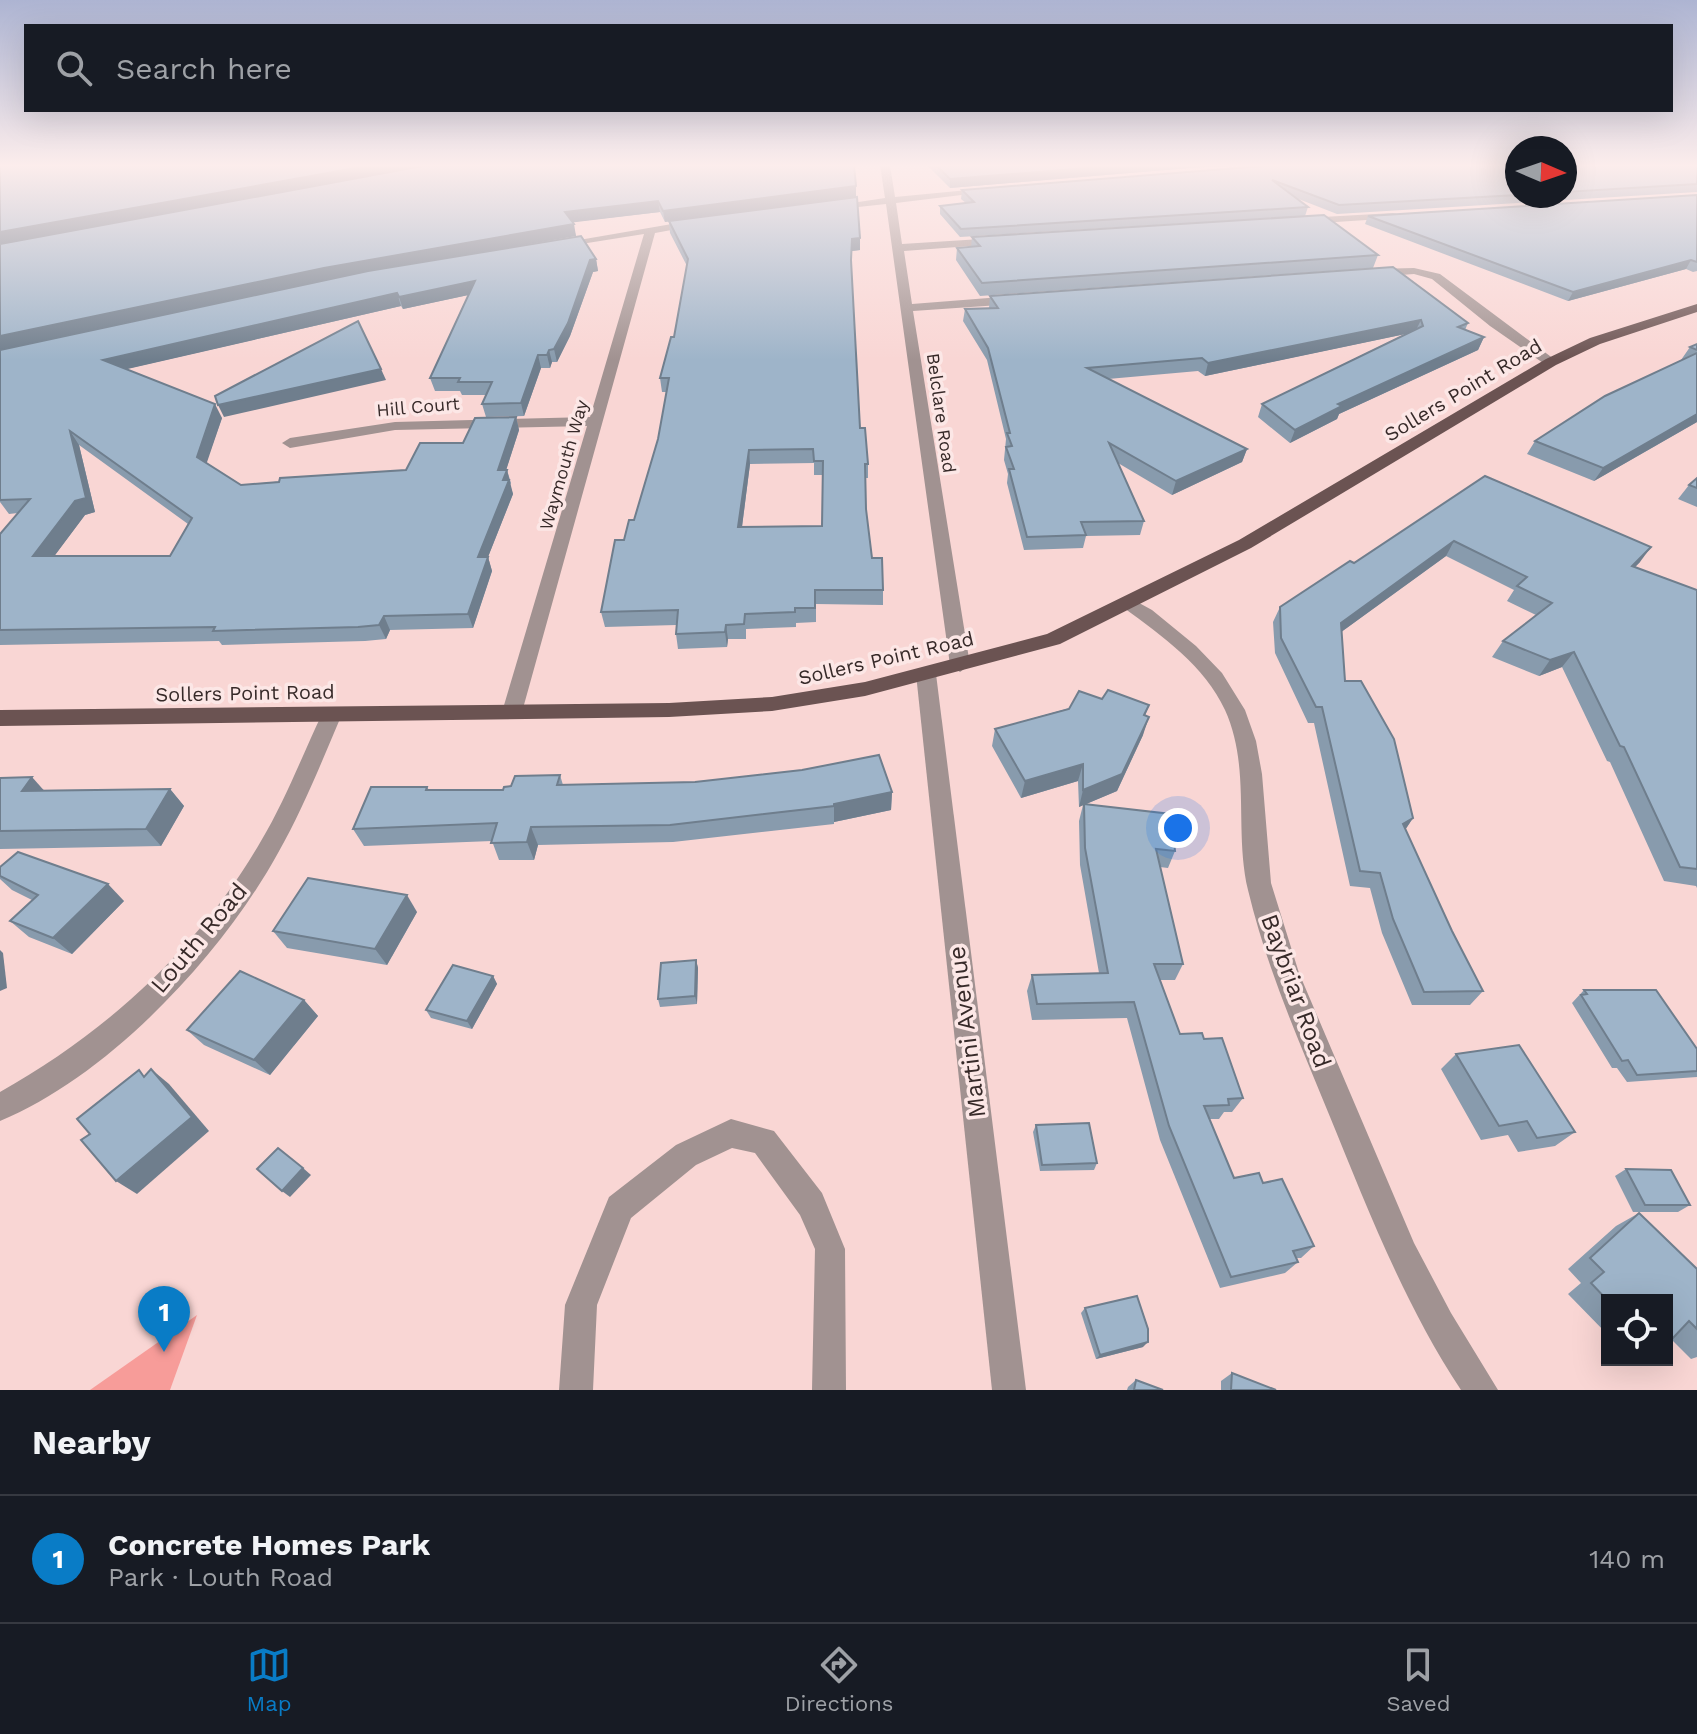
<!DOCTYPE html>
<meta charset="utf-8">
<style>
body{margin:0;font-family:"Work Sans",sans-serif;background:#20242c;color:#f1f3f6}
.controls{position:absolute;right:24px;bottom:24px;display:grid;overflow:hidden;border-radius:0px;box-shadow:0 8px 32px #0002}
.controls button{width:72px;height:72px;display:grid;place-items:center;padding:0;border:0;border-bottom:2px solid #363941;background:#171b24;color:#f1f3f6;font:40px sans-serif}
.compass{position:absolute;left:1505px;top:136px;width:72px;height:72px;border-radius:50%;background:#171b24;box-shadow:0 8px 32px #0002;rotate:92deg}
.you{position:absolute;left:1178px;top:828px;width:28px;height:28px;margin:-20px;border:6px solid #fff;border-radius:50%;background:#1a73e8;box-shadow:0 0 0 12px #1a73e833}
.badge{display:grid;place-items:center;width:52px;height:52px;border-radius:50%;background:#097cc6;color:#fff;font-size:26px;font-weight:700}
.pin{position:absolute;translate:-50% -66px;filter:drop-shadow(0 2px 4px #0008)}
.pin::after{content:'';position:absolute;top:42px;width:28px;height:24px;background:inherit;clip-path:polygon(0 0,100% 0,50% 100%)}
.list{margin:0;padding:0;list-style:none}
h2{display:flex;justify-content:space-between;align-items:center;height:104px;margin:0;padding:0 32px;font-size:34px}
h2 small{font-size:26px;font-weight:400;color:#9ea1a6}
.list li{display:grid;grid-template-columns:52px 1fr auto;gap:24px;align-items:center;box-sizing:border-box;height:128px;padding:0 32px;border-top:2px solid #363941}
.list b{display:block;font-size:30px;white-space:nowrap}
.list p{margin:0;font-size:26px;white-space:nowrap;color:#9ea1a6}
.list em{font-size:26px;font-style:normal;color:#9ea1a6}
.icon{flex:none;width:44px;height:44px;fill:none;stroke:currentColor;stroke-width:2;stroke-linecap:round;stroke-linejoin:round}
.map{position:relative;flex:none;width:1697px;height:1390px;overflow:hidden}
.search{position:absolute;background:#171b24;box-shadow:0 8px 32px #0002;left:24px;right:24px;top:24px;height:88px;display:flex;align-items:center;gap:20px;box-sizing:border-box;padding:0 28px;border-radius:0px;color:#9ea1a6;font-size:30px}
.sheet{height:232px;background:#171b24}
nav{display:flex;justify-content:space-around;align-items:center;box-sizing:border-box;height:112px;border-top:2px solid #363941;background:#171b24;font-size:22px;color:#9ea1a6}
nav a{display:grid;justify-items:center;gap:4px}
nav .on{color:#097cc6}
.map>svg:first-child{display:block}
.green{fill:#f79c99}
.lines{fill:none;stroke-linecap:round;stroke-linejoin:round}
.minor{fill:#a19291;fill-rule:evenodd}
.major{fill:#6b5352;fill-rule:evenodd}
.wall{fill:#889bad;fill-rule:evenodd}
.shaded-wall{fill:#6f7e8d}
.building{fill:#9eb4c9;stroke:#6f7e8d;stroke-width:2;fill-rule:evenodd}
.labels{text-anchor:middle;stroke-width:7;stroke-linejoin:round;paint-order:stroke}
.far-street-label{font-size:18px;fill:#372a29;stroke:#fce7e6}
.street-label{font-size:20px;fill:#372a29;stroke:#fce7e6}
.near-street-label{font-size:24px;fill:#372a29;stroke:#fce7e6}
</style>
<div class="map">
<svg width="1697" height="1390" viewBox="0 0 1697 1390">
<rect width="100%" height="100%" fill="#f9d6d4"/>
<polygon class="green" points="197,1315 170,1390 90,1390"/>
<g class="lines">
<g class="minor">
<polygon points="880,165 890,165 895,197 989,188 994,191 896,203 902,244 997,238 1003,241 997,244 904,251 912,304 1014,296 1020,300 1014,304 913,311 970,665 960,672 950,665 886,204 830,210 825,207 885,198"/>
<polygon points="1393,213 1397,214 1397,218 1305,224 1300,221 1305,218"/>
<polygon points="695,220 700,223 699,225 655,233 522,712 519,717 505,717 502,712 587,426 395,430 290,448 282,443 290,438 395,422 590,417 644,234 556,248 550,245"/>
<polygon points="1414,268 1440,274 1558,362 1546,365 1490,326 1432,279 1414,274 1373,277 1367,273 1373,269"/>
<path d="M1130,598L1152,610L1196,646L1222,673L1245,710L1256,741L1262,774L1271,883L1299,973L1414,1243L1451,1313L1498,1390H1461C1404,1304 1367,1207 1328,1112C1298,1039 1266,966 1248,890C1234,831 1251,767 1225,710C1205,666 1162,636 1124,608L1121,604L1124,600Z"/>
<polygon points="926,667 936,674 1026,1390 992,1390 916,674"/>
<path d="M332,707L339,709L342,714C322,761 303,809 278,853C222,955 109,1076 0,1121V1092C107,1032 200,947 261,841C285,801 302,756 322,714L325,709Z"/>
<polygon points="731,1119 774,1131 822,1193 845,1249 846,1390 812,1390 815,1249 800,1215 755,1153 732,1148 696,1165 631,1218 597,1305 593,1390 559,1390 565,1305 609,1197 676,1145"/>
</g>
<polygon class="major" points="1697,304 1697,312 1600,344 1556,365 1251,548 1060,644 865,696 772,711 669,717 0,726 0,710 669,703 772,697 865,682 1047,634 1239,540 1546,359 1590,338"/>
</g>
<g class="wall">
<path d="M0,165L856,197L679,220L860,250L852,251L851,267L860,428L868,464V478H865L866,509L872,558L883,590V605L816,604V622L796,623V627L746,629V639H728L727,647L678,649L676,634V625L605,627L601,612L624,540L634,520L658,439L667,392H662L660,378L674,337L687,266L670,233L669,221L665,222L660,212L572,222L576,236L490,251L596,259L598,271L593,272L570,336L557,362H552L550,368H541L524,416L486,417L482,404L486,395H462L460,391H435L430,378L468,295L403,309L401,306L126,369L222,418L206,463L241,485L406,470L516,417L519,430L506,470H507L511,483L510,485L513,494L488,557L492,571L473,628L390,630L386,639L365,641L222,645L219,641L0,645V534L18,513L9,514L0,502ZM79,445L188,524L170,556H54L85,515L95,512ZM814,463V475H823L822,526L742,527L750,464Z"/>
<polygon points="927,165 1254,165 1189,168 950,188"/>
<polygon points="1517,165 1517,196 1565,196 1565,165 1697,165 1697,192 1337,214 1296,198 1308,207 1305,216 960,237 940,214 940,206 966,203 961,199 962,190"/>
<polygon points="1697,195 1697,271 1693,272 1686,269 1568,301 1365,224 1368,216"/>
<polygon points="972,237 1378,255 1373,268 980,296 956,260 957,248 971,247"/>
<polygon points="990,296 1468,323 1465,330 1484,337 1478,350 1339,414 1337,419 1290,443 1258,417 1262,404 1405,334 1205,376 1198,371 1108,379 1247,449 1242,462 1172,495 1118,463 1144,521 1140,535 1086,536 1083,548 1024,550 1007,483 1008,474 1004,460 1006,439 987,360 963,321 965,309 989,308"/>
<polygon points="1697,344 1697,422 1594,481 1527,454 1535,441 1681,360 1690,347"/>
<polygon points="1485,476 1640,562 1635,567 1697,590 1697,888 1696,886 1664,881 1610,762 1607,761 1562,667 1539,676 1492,657 1503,641 1536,615 1507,601 1514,590 1446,556 1341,632 1345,681 1413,818 1405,830 1452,931 1483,991 1470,1005 1412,1005 1382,933 1370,888 1350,886 1314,723 1308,723 1275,653 1273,622 1280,607 1354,563"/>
<polygon points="1697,478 1697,507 1678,499 1689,485"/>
<polygon points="1102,699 1149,705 1145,716 1143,735 1117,791 1086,804 1175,851 1168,868 1160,867 1183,964 1175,980 1160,980 1180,1034 1204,1039 1243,1098 1232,1112 1224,1112 1219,1119 1209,1119 1234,1178 1263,1183 1314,1246 1301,1258 1297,1258 1298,1262 1285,1273 1220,1288 1160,1140 1127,1018 1032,1020 1027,991 1032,975 1099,973 1080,865 1079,821 1083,805 1079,807 1078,781 1021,798 992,746 995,729"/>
<polygon points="560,775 563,785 892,792 891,810 834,822 834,824 673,842 538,845 534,860 499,860 492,841 364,846 353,829 427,787 429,790 503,790"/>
<polygon points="0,778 44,790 170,789 184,806 161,846 0,849"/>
<polygon points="0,867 124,901 72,954 29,937 10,921 32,900 12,890 0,879"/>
<polygon points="417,912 387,965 287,948 273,931"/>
<polygon points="696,960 698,968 697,1004 660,1007 658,999"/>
<polygon points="493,976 497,984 472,1029 431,1018 426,1010"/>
<polygon points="1584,990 1697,1049 1697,1077 1627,1082 1617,1068 1612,1068 1572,1003"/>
<polygon points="304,1000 318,1016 270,1075 204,1045 187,1030"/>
<polygon points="1456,1054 1575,1132 1555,1146 1518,1152 1508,1135 1481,1140 1441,1069"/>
<polygon points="1036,1125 1097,1163 1094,1170 1040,1171 1033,1132"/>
<polygon points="1626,1169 1690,1205 1678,1212 1633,1212 1615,1176"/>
<polygon points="1639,1213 1697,1269 1697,1357 1691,1359 1671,1339 1667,1340 1667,1300 1607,1300 1607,1334 1568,1294 1581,1283 1568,1269 1616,1226"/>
<polygon points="1085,1308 1143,1347 1096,1359 1081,1313"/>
<polygon points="1232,1373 1276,1390 1221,1390 1221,1381"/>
<polygon points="1136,1380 1163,1390 1127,1390 1128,1387"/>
</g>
<g class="shaded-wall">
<polygon points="372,165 432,165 0,245 0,232"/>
<polygon points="1124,165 1189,165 1189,168 950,188 950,179"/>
<polygon points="856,186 856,197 665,222 663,211"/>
<polygon points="658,201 660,212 568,223 565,212"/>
<polygon points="574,224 576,236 329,279 0,350 0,336 324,268"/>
<polygon points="860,238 860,250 852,251 851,273 852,239"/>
<polygon points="596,259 598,271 593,272 570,336 557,362 554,349 590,260"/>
<polygon points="1691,260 1686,269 1568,301 1573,292"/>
<polygon points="475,281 478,293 403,309 399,297"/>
<polygon points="397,293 401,306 110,373 103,360"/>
<polygon points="1421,320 1415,332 1205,376 1208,363"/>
<polygon points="1484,337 1478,350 1339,414 1337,419 1290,443 1295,430 1338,404"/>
<polygon points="549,350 552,362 550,368 547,355"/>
<polygon points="538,355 541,368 524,416 521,403"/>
<polygon points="381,369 386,380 224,417 218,405"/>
<polygon points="215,404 222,418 204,471 197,457"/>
<polygon points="1697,414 1697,422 1594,481 1603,468"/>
<polygon points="516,417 519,430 502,483 498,470"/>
<polygon points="70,431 79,445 95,512 85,515 44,570 33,556"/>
<polygon points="1247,449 1242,462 1172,495 1176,481"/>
<polygon points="749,450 750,464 740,542 738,527"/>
<polygon points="507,470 513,494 488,557 492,571 473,628 468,614 478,557"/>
<polygon points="1454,541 1446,556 1333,638 1341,623"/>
<polygon points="1651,547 1640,562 1621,581 1632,566"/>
<polygon points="384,616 390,630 386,639 379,625"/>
<polygon points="726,625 728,639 727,647 725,632"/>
<polygon points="1574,652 1562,667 1539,676 1550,660"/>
<polygon points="1149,717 1143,735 1117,791 1079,807 1083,790"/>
<polygon points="1083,764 1078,781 1021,798 1025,781"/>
<polygon points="32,777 48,795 22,791"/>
<polygon points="170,789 184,806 161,846 146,829"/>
<polygon points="892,792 891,810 834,822 834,804"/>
<polygon points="1413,818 1403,833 1403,824"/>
<polygon points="531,827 538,845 534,860 527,842"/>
<polygon points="108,884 124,901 72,954 53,938"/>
<polygon points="407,895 417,912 387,965 375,949"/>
<polygon points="0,950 3,953 7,988 0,991"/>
<polygon points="696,960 698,968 697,1004 695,996"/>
<polygon points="493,976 497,984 472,1029 467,1021"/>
<polygon points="304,1000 318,1016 270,1075 254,1060"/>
<polygon points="151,1069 169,1084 209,1131 137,1194 116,1181"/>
<polygon points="303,1168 311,1175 290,1197 282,1191"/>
<polygon points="1148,1342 1143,1347 1096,1359 1100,1355"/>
</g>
<g class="building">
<polygon points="0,165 372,165 0,232"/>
<polygon points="428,165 854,165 856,186 663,211 658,201 565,212 574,224 324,268 0,336 0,244"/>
<polygon points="936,165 1124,165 950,179"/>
<polygon points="1276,165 1517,165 1517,195 1339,205 1272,180 1308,207 961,229 940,206 974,202 962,190"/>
<polygon points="1565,165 1697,165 1697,184 1565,192"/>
<polygon points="1697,195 1697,262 1691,260 1573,292 1368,216"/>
<path d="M857,197L860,238L852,239L851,260L860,428H865L868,464H865L866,509L872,558H882L883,590H815V608H795V612L745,614L744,624L726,625L725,632L676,634L678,610L601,612L615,540H624L629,520H634L658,439L669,378H660L671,337H674L688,259L669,221ZM813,449L814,461H823L822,526L738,527L749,450Z"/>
<polygon points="1324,215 1378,255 982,283 957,248 980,246 972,237"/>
<path d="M581,236L596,259L590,260L568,323L554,349L549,350L547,355H538L521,403L482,404L492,382H458L460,378H430L475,281L399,297L397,293L103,360L215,404L197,457L241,485L279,482L280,478L406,470L420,443H463L475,418L516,417L498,470H507L503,480H509L478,557H488L468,614L384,616L379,625L358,627L213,631L215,627L0,630V534L30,499L0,500V350L368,271ZM70,431L192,518L170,556H33L75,501L86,498Z"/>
<polygon points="1393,267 1468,323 1458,327 1484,337 1338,404 1342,406 1295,430 1262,404 1423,326 1421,320 1208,363 1202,358 1087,368 1247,449 1176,481 1109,443 1144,521 1081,522 1086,535 1027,537 1009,469 1014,469 1006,447 1012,446 1007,433 1010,433 988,348 965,309 998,308 990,296"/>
<polygon points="358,321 381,369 218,405 215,396"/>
<polygon points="1697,344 1697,350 1690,347"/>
<polygon points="1697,353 1697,414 1603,468 1535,441 1605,396"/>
<polygon points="1485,476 1651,547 1632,566 1697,590 1697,869 1680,867 1624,747 1620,746 1574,652 1550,660 1503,641 1552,603 1517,586 1527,577 1454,541 1341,623 1345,681 1361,681 1394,739 1413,818 1403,824 1452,931 1483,991 1424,992 1393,919 1380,873 1360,871 1322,707 1316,707 1281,638 1280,607 1350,561 1354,563"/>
<polygon points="1697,478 1697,488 1689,485"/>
<polygon points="1108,690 1149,705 1144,715 1149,717 1122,774 1083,790 1083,764 1025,781 995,729 1069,709 1079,691 1102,699"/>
<polygon points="879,755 892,792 834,804 834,806 670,825 531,827 527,842 491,843 497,823 353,829 371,787 427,787 426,790 503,790 504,787 511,786 515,776 560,775 557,785 695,782 802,770"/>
<polygon points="32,777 22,791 170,789 146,829 0,831 0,778"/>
<polygon points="1084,804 1171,814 1175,851 1156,849 1183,964 1154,964 1180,1034 1202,1033 1204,1039 1222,1038 1243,1098 1228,1099 1229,1105 1204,1106 1234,1178 1259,1173 1263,1183 1282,1179 1314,1246 1293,1251 1298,1262 1231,1277 1169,1126 1134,1002 1037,1004 1032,975 1108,973 1085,848"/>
<polygon points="18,852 108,884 53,938 10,921 38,895 0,876 0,867"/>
<polygon points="308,878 407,895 375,949 273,931"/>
<polygon points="696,960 695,996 658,999 661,963"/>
<polygon points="453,965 493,976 467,1021 426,1010"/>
<polygon points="240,971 304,1000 254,1060 187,1030"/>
<polygon points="1584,990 1656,990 1697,1049 1697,1071 1637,1075 1628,1060 1622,1061 1581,995 1587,994"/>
<polygon points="1519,1045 1575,1132 1537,1138 1527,1121 1499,1126 1456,1054"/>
<polygon points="151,1069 192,1117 116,1181 81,1140 90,1134 77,1119 139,1070 144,1077"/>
<polygon points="1089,1123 1097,1163 1042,1165 1036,1125"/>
<polygon points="278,1148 303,1168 282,1191 257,1169"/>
<polygon points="1626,1169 1671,1170 1690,1205 1645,1205"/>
<polygon points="1639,1213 1697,1269 1697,1329 1689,1321 1672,1339 1667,1334 1667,1300 1607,1300 1591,1283 1604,1272 1590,1258"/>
<polygon points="1137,1296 1148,1329 1148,1342 1100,1355 1085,1308"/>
<polygon points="1232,1373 1276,1390 1231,1390"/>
<polygon points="1136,1380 1163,1390 1134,1390"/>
</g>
<linearGradient id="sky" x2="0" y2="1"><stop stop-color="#adb4d2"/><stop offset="0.46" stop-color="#fcedec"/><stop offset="1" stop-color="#fcedec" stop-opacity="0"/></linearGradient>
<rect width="1697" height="360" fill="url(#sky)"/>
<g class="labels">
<g class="far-street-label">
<text transform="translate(418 407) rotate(-5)" y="6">Hill Court</text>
<text transform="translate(941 413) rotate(82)" y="6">Belclare Road</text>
<text transform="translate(564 465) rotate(-74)" y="6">Waymouth Way</text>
</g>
<g class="street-label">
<text transform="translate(1463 390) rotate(-31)" y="7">Sollers Point Road</text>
<text transform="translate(886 658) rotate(-13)" y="7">Sollers Point Road</text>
<text transform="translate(245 693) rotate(-1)" y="7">Sollers Point Road</text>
</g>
<g class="near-street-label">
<text transform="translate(199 938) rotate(-50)" y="8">Louth Road</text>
<text transform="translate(1296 991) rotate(70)" y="8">Baybriar Road</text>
<text transform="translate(967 1032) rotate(-97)" y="8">Martini Avenue</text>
</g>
</g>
</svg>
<div class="controls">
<button><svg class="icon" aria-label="locate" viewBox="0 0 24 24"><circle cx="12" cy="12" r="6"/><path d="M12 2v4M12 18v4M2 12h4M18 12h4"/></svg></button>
</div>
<svg class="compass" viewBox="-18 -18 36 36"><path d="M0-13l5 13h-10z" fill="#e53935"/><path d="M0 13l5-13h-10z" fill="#9ea1a6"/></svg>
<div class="you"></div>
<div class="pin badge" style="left:164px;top:1352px">1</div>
<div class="search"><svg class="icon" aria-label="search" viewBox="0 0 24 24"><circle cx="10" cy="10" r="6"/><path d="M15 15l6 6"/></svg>Search here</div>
</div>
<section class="sheet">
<h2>Nearby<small></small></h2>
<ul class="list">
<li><span class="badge">1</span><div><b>Concrete Homes Park</b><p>Park · Louth Road</p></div><em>140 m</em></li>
</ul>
</section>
<nav>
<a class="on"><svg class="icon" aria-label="map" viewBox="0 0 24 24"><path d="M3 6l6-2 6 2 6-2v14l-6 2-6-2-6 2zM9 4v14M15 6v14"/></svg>Map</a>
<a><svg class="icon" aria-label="directions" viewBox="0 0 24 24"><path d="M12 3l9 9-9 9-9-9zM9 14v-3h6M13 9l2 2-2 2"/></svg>Directions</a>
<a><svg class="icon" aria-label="saved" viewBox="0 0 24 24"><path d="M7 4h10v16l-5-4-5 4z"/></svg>Saved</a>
</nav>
